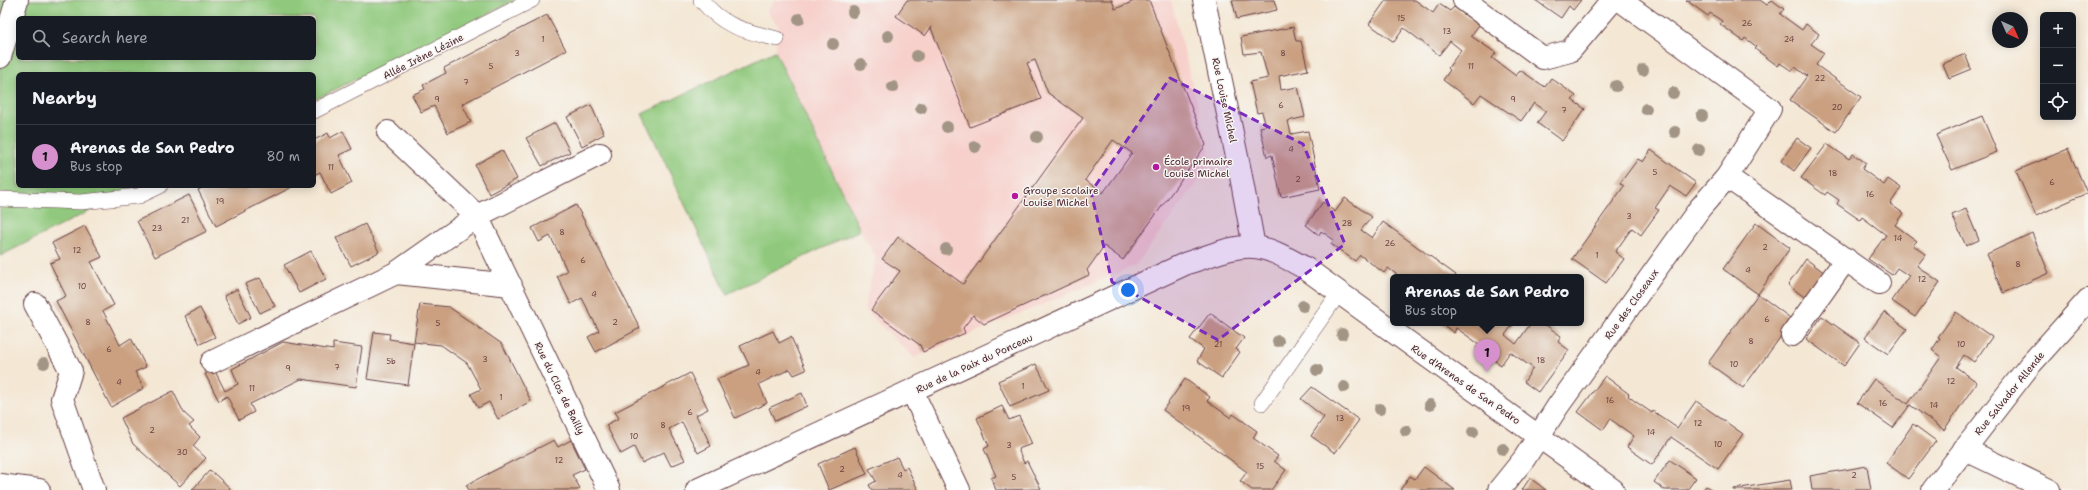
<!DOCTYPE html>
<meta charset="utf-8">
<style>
body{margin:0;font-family:"Shantell Sans",sans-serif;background:#20242c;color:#f1f3f6}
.controls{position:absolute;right:12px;top:12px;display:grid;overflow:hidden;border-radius:6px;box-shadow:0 2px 10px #0003}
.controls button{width:36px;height:36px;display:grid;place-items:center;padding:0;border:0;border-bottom:1px solid #363941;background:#171b24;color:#f1f3f6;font:20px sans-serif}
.compass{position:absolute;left:1992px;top:12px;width:36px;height:36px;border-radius:50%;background:#171b24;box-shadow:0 2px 10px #0003;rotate:135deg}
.you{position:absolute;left:1128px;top:290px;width:14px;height:14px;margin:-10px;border:3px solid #fff;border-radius:50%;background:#1a73e8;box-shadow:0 0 0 6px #1a73e833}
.badge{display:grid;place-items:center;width:26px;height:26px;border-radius:50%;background:#d690ce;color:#111;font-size:13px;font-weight:700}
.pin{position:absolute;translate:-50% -33px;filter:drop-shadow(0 1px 2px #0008)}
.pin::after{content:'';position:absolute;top:21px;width:14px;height:12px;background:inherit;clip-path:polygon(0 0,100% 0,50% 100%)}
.popup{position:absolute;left:1390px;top:274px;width:194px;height:52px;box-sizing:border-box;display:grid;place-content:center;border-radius:6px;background:#171b24;filter:drop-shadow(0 1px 3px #0005);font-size:13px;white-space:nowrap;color:#9ea1a6}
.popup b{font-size:15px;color:#f1f3f6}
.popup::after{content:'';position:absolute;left:50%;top:100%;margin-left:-8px;border:8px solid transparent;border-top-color:#171b24}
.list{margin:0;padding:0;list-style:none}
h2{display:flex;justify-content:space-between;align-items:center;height:52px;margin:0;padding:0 16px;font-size:17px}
h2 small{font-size:13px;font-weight:400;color:#9ea1a6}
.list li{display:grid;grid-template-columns:26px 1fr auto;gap:12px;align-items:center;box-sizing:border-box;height:64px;padding:0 16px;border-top:1px solid #363941}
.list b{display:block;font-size:15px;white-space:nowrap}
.list p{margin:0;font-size:13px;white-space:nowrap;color:#9ea1a6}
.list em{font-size:13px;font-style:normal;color:#9ea1a6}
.icon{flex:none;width:22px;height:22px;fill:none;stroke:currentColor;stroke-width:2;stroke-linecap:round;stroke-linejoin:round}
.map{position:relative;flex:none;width:2088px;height:490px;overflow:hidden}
.search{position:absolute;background:#171b24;box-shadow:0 2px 10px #0003;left:16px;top:16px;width:300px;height:44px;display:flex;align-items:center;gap:10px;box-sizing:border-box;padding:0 14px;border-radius:6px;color:#9ea1a6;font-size:15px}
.panel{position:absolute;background:#171b24;box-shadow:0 2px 10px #0003;left:16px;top:72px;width:300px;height:116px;border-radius:6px}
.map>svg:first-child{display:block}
.built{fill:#f7d0cb}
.green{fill:#90c97d;stroke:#6d7454;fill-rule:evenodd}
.building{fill:#caa081;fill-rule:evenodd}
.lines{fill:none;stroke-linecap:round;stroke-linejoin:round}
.service-casing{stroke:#643d44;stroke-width:16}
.minor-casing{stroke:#643d44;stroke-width:24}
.tertiary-casing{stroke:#643d44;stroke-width:24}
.service{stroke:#fff;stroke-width:15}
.minor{stroke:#fff;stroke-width:22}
.tertiary{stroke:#fff;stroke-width:22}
.tree{fill:#a29585}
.marked{fill:#7b2cbf;fill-opacity:0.2;stroke:#7b2cbf;stroke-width:3;stroke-dasharray:8 5;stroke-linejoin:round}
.poi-dot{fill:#b5179e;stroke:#f6f6f2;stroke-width:1.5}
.labels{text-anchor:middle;stroke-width:3;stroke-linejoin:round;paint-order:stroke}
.number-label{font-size:8px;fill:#6a3f40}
.street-label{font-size:10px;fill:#4a1f2b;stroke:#f6f6f2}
.poi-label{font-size:10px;fill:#4a1f2b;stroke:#f6f6f2;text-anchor:start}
</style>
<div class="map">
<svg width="2088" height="490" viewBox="0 0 2088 490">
<rect width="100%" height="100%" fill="#f6f6f2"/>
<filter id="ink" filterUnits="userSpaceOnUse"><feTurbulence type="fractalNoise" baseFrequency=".025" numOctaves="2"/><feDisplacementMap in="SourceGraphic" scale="8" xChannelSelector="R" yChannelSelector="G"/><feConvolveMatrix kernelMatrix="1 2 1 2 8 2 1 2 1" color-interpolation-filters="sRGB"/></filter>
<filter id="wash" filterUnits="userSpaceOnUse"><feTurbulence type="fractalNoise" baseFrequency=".012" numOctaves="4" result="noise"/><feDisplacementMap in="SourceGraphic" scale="16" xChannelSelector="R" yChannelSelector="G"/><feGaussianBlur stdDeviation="0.9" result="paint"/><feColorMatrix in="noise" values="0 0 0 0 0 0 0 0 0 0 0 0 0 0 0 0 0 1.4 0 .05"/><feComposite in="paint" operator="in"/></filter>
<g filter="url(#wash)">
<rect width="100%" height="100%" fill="#f4e7d4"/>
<polygon class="built" points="775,0 1171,0 1212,162 1136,265 914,358 864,309 876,257 860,230 775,51 779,27 767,12"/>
<g class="green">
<path d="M0,0H516L314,100V74H18V186H139L0,256ZM18,18H314V58H18Z"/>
<polygon points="775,51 860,230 727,294 642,114"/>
</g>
<g id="blocks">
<g class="building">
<path d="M907,0H1112L1115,9L1137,0H1149L1206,145L1123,260L1104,246L1087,270L1089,275L984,324L973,315L963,328L965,333L923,352L920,345L871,310L900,271L882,259L898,237L963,284L1083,118L1048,93L1035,60L1027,63L1041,99L970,127L931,28L932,26L925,36L896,16ZM1113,140L1132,153L1103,193L1085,180Z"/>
<polygon points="1232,0 1274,0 1277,10 1237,19"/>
<polygon points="1386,0 1415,0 1433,13 1439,4 1450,11 1454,7 1479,25 1471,36 1496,53 1492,58 1516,76 1520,70 1545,87 1551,78 1576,96 1572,100 1585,109 1562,141 1537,123 1546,111 1534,103 1521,121 1481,94 1474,103 1443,80 1450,70 1448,68 1461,50 1450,41 1439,55 1404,28 1394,42 1369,24"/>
<polygon points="1535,0 1581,0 1573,10 1569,6 1561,18"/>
<polygon points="1686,0 1760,0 1767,5 1772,0 1784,9 1780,14 1802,30 1806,24 1819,34 1811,44 1824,53 1816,65 1861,97 1836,132 1790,100 1807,76 1795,67 1792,71 1780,63 1778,66 1755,49 1757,47 1745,38 1743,41 1720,24 1722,21 1710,13 1708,16"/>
<polygon points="547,15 566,50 462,104 471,122 448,133 434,106 421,112 412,95 425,89 423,85 446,73 444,68"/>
<polygon points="1293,27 1296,41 1301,41 1308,70 1279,76 1281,90 1298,87 1305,117 1288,121 1291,134 1308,131 1320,189 1281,197 1272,155 1267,157 1260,127 1266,126 1262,112 1257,113 1250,82 1268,78 1261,52 1244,54 1241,37"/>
<polygon points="1965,54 1971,69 1949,78 1943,64"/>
<polygon points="591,105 604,134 582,146 567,117"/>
<polygon points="1982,116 1997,152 1952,170 1936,135"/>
<polygon points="555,123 570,152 542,166 526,138"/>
<polygon points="343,131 352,149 339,155 352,183 331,194 320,172 314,175 314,140 328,133 330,138"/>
<polygon points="1797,138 1811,148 1794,171 1781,161"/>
<polygon points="1827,144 1849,159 1853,154 1866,163 1862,169 1884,185 1888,179 1901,188 1890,204 1903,213 1895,225 1917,241 1913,245 1926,254 1917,266 1940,282 1915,317 1892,301 1909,276 1897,268 1892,275 1868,259 1886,235 1862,217 1860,220 1837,204 1839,200 1827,192 1825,195 1801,178"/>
<polygon points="2068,149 2087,193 2036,216 2016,171"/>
<polygon points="502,150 517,179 489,194 475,165"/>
<polygon points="1651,150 1696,183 1686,196 1670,186 1655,208 1659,210 1641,235 1632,228 1615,252 1624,259 1606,283 1572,259 1624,186 1620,183 1638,159 1643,162"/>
<polygon points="206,186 294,186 216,226 198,190"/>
<polygon points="189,195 207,231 155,257 137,221"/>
<polygon points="1345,198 1372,217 1361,230 1372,238 1383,222 1456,275 1455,277 1400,277 1388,268 1384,273 1360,255 1355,261 1331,244 1334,240 1321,231 1319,235 1306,225 1323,202 1335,212"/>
<polygon points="576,205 640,328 596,352 588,337 599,331 582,298 571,304 557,276 567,271 559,253 550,236 539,242 532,228"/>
<polygon points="1966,209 1979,240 1966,246 1952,215"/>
<polygon points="1756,223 1790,248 1758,294 1793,320 1743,388 1708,363 1758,294 1723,269"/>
<polygon points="365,224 379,252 351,266 336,238"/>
<polygon points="85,226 102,257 91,262 114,305 103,311 120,345 131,338 146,367 135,372 144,388 111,407 56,301 66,296 50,263 60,259 52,243"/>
<polygon points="2032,233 2049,273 2003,293 1987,254"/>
<polygon points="311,251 326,279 299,293 284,265"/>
<polygon points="1806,259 1829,276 1811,302 1788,285"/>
<polygon points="260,278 275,306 260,313 245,284"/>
<polygon points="237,289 251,317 238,324 224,296"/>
<polygon points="420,304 449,307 502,344 531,401 498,419 489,402 478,408 471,394 481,389 467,363 441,345 414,342"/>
<polygon points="200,308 215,337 200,344 185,316"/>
<polygon points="1884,312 1907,329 1888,354 1865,338"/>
<polygon points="1956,312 1992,337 1974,362 1964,355 1956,367 1977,382 1944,430 1910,405 1893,428 1857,403 1874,379 1908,404 1941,357 1932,350 1940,338 1938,337"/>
<polygon points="1210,313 1244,338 1236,349 1240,352 1222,378 1197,361 1204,349 1190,339"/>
<polygon points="1822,316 1860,343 1844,366 1806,339"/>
<polygon points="1441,323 1514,323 1505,335 1516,344 1531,323 1543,323 1561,336 1558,342 1569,350 1538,392 1524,382 1533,368 1510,352 1501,365 1476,348 1479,344 1456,328 1454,333"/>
<polygon points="773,331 779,343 791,337 806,370 794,375 790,369 759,384 767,403 735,418 717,379 749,365 740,346"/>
<polygon points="374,332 390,334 389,339 414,343 408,385 367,379"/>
<polygon points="283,342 333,350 333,343 362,347 356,387 301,379 250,404 254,412 239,420 227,396 219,401 205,374 214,369 225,391 238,384 232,369"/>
<polygon points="1036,364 1049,390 1010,407 998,381"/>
<polygon points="690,373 708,409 696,415 711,446 698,453 682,422 669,429 685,460 671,466 664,452 642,463 634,447 621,454 606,425 619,418 615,412"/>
<polygon points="1605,376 1629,394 1628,396 1639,404 1652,413 1653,411 1677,428 1696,401 1743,434 1718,469 1671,437 1652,465 1627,447 1634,436 1610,419 1603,430 1578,412"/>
<polygon points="1185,379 1210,397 1207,401 1231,418 1233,414 1257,431 1253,438 1278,456 1274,461 1286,470 1271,490 1252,490 1240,481 1247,472 1163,410"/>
<polygon points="1312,387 1359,420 1335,453 1311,436 1324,417 1301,399"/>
<polygon points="173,391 184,413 194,422 189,426 200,437 193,446 206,458 180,486 133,444 121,418"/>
<polygon points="802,393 807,406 775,421 769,408"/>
<polygon points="1002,406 1009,420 1019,416 1032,444 1018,449 1024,463 1027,461 1041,489 996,490 991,478 996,476 984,449 989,446 977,418"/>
<polygon points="1913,424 1936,441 1908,479 1886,463"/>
<polygon points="554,440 558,447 571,440 585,469 572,475 580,488 577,490 469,490 466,485"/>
<polygon points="855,447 867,474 829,490 818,464"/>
<polygon points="897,457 903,469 907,467 918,490 872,490 869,485 876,481 869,469"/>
<polygon points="1670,460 1696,478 1687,490 1665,490 1654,482"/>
<polygon points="1867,466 1871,490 1812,490 1810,476"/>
<polygon points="1424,467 1455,490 1400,490 1410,476 1415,479"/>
<polygon points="210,470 230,488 229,490 192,490"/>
<polygon points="1530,478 1546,490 1522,490"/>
<polygon points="1790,480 1792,490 1734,490 1734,489"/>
<polygon points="1706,486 1712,490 1703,490"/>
</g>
</g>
</g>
<g filter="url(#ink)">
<use href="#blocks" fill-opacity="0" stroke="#643d44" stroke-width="1"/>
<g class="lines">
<g class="service-casing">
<g id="service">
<path d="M701,0C725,28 743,30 777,39"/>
<polyline points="314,111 532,0"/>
<polyline points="0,199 81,202 139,196 160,186"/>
<polyline points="1262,403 1339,293"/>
</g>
</g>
<g class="minor-casing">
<g id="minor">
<polyline points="1204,0 1240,171 1254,247"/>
<polyline points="1464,0 1543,58 1570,51 1613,0"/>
<polyline points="388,132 477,216 600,154"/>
<polyline points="1727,177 1879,283"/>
<polyline points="511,285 396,273 477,216 609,490"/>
<polyline points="35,304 71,371 62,399 94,490"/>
<polyline points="1792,335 1846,259"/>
<polyline points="212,362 396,273"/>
<polyline points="912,391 959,490"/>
<polyline points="1964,449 2049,490"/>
<polyline points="0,485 39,490"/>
<path d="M697,490L1187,263C1208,257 1232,245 1254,247C1271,248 1290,260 1305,268L1613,490"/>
<polyline points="1499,490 1524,459 1558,406 1700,208 1727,177 1770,109 1620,0"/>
</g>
</g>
<g class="tertiary-casing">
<g id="tertiary">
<polyline points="0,57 17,0"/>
<polyline points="1933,490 2029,366 2088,300"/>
</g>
</g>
<use href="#service" class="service"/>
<use href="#minor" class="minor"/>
<use href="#tertiary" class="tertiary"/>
</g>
<g class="tree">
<circle cx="853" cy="12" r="6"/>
<circle cx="799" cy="19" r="6"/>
<circle cx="888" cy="36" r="6"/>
<circle cx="833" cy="44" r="6"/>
<circle cx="917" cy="56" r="6"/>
<circle cx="861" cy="64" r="6"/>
<circle cx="1643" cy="70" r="6"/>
<circle cx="1616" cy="86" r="6"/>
<circle cx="893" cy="87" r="6"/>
<circle cx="1673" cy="93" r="6"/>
<circle cx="921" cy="108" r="6"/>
<circle cx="1646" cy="109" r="6"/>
<circle cx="1702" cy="116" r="6"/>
<circle cx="947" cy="127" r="6"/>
<circle cx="1675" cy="132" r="6"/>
<circle cx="1037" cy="137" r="6"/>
<circle cx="975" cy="147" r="6"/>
<circle cx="1699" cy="150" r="6"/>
<circle cx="946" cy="249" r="6"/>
<circle cx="1303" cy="306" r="6"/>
<circle cx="1342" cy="334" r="6"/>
<circle cx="1278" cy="341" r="6"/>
<circle cx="44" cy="363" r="6"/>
<circle cx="1317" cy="370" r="6"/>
<circle cx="1344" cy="387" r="6"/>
<circle cx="1430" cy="405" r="6"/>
<circle cx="1380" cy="409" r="6"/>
<circle cx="1406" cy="431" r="6"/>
<circle cx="1473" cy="432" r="6"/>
<circle cx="1503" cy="449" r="6"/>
</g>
</g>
<path class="marked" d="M1170,78L1303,144L1345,244L1218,340L1112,282L1091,192Z"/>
<g class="poi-dot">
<circle cx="1156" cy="167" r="4"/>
<circle cx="1015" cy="196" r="4"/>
</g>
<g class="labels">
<g class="number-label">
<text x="1401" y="21">15</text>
<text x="1747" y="26">26</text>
<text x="1447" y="34">13</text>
<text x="543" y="42">1</text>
<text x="1789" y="42">24</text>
<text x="517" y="56">3</text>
<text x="1283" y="56">8</text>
<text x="491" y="69">5</text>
<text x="1471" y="69">11</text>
<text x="1820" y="81">22</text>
<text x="466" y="85">7</text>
<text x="437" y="102">9</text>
<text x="1513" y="102">9</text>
<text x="1281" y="108">6</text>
<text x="1837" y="110">20</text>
<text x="1564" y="113">7</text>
<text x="1291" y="152">4</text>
<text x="331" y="170">11</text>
<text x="1655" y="175">5</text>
<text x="1833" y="176">18</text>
<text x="1298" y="182">2</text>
<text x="2052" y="185">6</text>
<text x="1870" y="197">16</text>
<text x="220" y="204">19</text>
<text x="1629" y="219">3</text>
<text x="185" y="223">21</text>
<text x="1347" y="226">28</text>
<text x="157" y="231">23</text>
<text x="562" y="235">8</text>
<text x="1898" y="241">14</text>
<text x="1390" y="246">26</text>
<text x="1765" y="250">2</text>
<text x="77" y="253">12</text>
<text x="1597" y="258">1</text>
<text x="583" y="263">6</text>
<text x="2018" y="267">8</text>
<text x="1748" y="273">4</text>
<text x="1922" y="282">12</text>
<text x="82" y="289">10</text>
<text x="594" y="297">4</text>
<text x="1767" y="322">6</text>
<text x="88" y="325">8</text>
<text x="615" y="325">2</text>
<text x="438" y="326">5</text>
<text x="1751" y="344">8</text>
<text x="1218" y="347">21</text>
<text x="1961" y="347">10</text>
<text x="109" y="352">6</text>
<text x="485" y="362">3</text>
<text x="1541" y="363">18</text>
<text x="391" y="364">5b</text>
<text x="1734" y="367">10</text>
<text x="337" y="370">7</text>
<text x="288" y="371">9</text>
<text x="758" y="375">4</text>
<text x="1951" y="384">12</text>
<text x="119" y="385">4</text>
<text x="1023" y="389">1</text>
<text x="252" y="391">11</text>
<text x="501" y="400">1</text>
<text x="1610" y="403">16</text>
<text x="1883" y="406">16</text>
<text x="1934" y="408">14</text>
<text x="1186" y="411">19</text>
<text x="690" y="415">6</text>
<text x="1340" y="421">13</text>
<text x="1698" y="426">12</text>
<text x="663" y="428">8</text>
<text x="152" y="433">2</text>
<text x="1651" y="435">14</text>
<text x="634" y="439">10</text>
<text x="1718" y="447">10</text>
<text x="1009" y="448">3</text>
<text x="182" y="455">30</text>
<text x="559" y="463">12</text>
<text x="1260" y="469">15</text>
<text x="842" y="472">2</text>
<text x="900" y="478">4</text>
<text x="1854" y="478">2</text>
<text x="1014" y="480">5</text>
</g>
<g class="street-label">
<text transform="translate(423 56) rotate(-27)" y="4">Allée Irène Lézine</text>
<text transform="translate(1225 100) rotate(78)" y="4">Rue Louise Michel</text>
<text transform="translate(1631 304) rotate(-54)" y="4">Rue des Closeaux</text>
<text transform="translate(974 363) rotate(-25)" y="4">Rue de la Paix du Ponceau</text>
<text transform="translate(1466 384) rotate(35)" y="4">Rue d'Arenas de San Pedro</text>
<text transform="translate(560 388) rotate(64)" y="4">Rue du Clos de Bailly</text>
<text transform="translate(2009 393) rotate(-51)" y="4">Rue Salvador Allende</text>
</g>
<g class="poi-label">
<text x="1164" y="165">École primaire<tspan x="1164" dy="12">Louise Michel</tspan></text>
<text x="1023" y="194">Groupe scolaire<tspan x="1023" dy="12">Louise Michel</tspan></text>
</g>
</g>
</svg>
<div class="controls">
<button>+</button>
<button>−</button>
<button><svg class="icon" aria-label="locate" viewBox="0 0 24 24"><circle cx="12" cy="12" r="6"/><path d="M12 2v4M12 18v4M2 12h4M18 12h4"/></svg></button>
</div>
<svg class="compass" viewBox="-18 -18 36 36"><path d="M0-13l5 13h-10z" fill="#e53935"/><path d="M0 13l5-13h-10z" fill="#9ea1a6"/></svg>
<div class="you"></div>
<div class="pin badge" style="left:1487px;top:372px">1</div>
<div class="popup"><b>Arenas de San Pedro</b>Bus stop</div>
<div class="search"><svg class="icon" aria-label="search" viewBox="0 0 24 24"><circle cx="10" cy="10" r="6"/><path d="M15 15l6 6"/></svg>Search here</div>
<section class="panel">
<h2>Nearby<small></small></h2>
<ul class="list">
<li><span class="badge">1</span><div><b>Arenas de San Pedro</b><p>Bus stop</p></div><em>80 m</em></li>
</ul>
</section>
</div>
